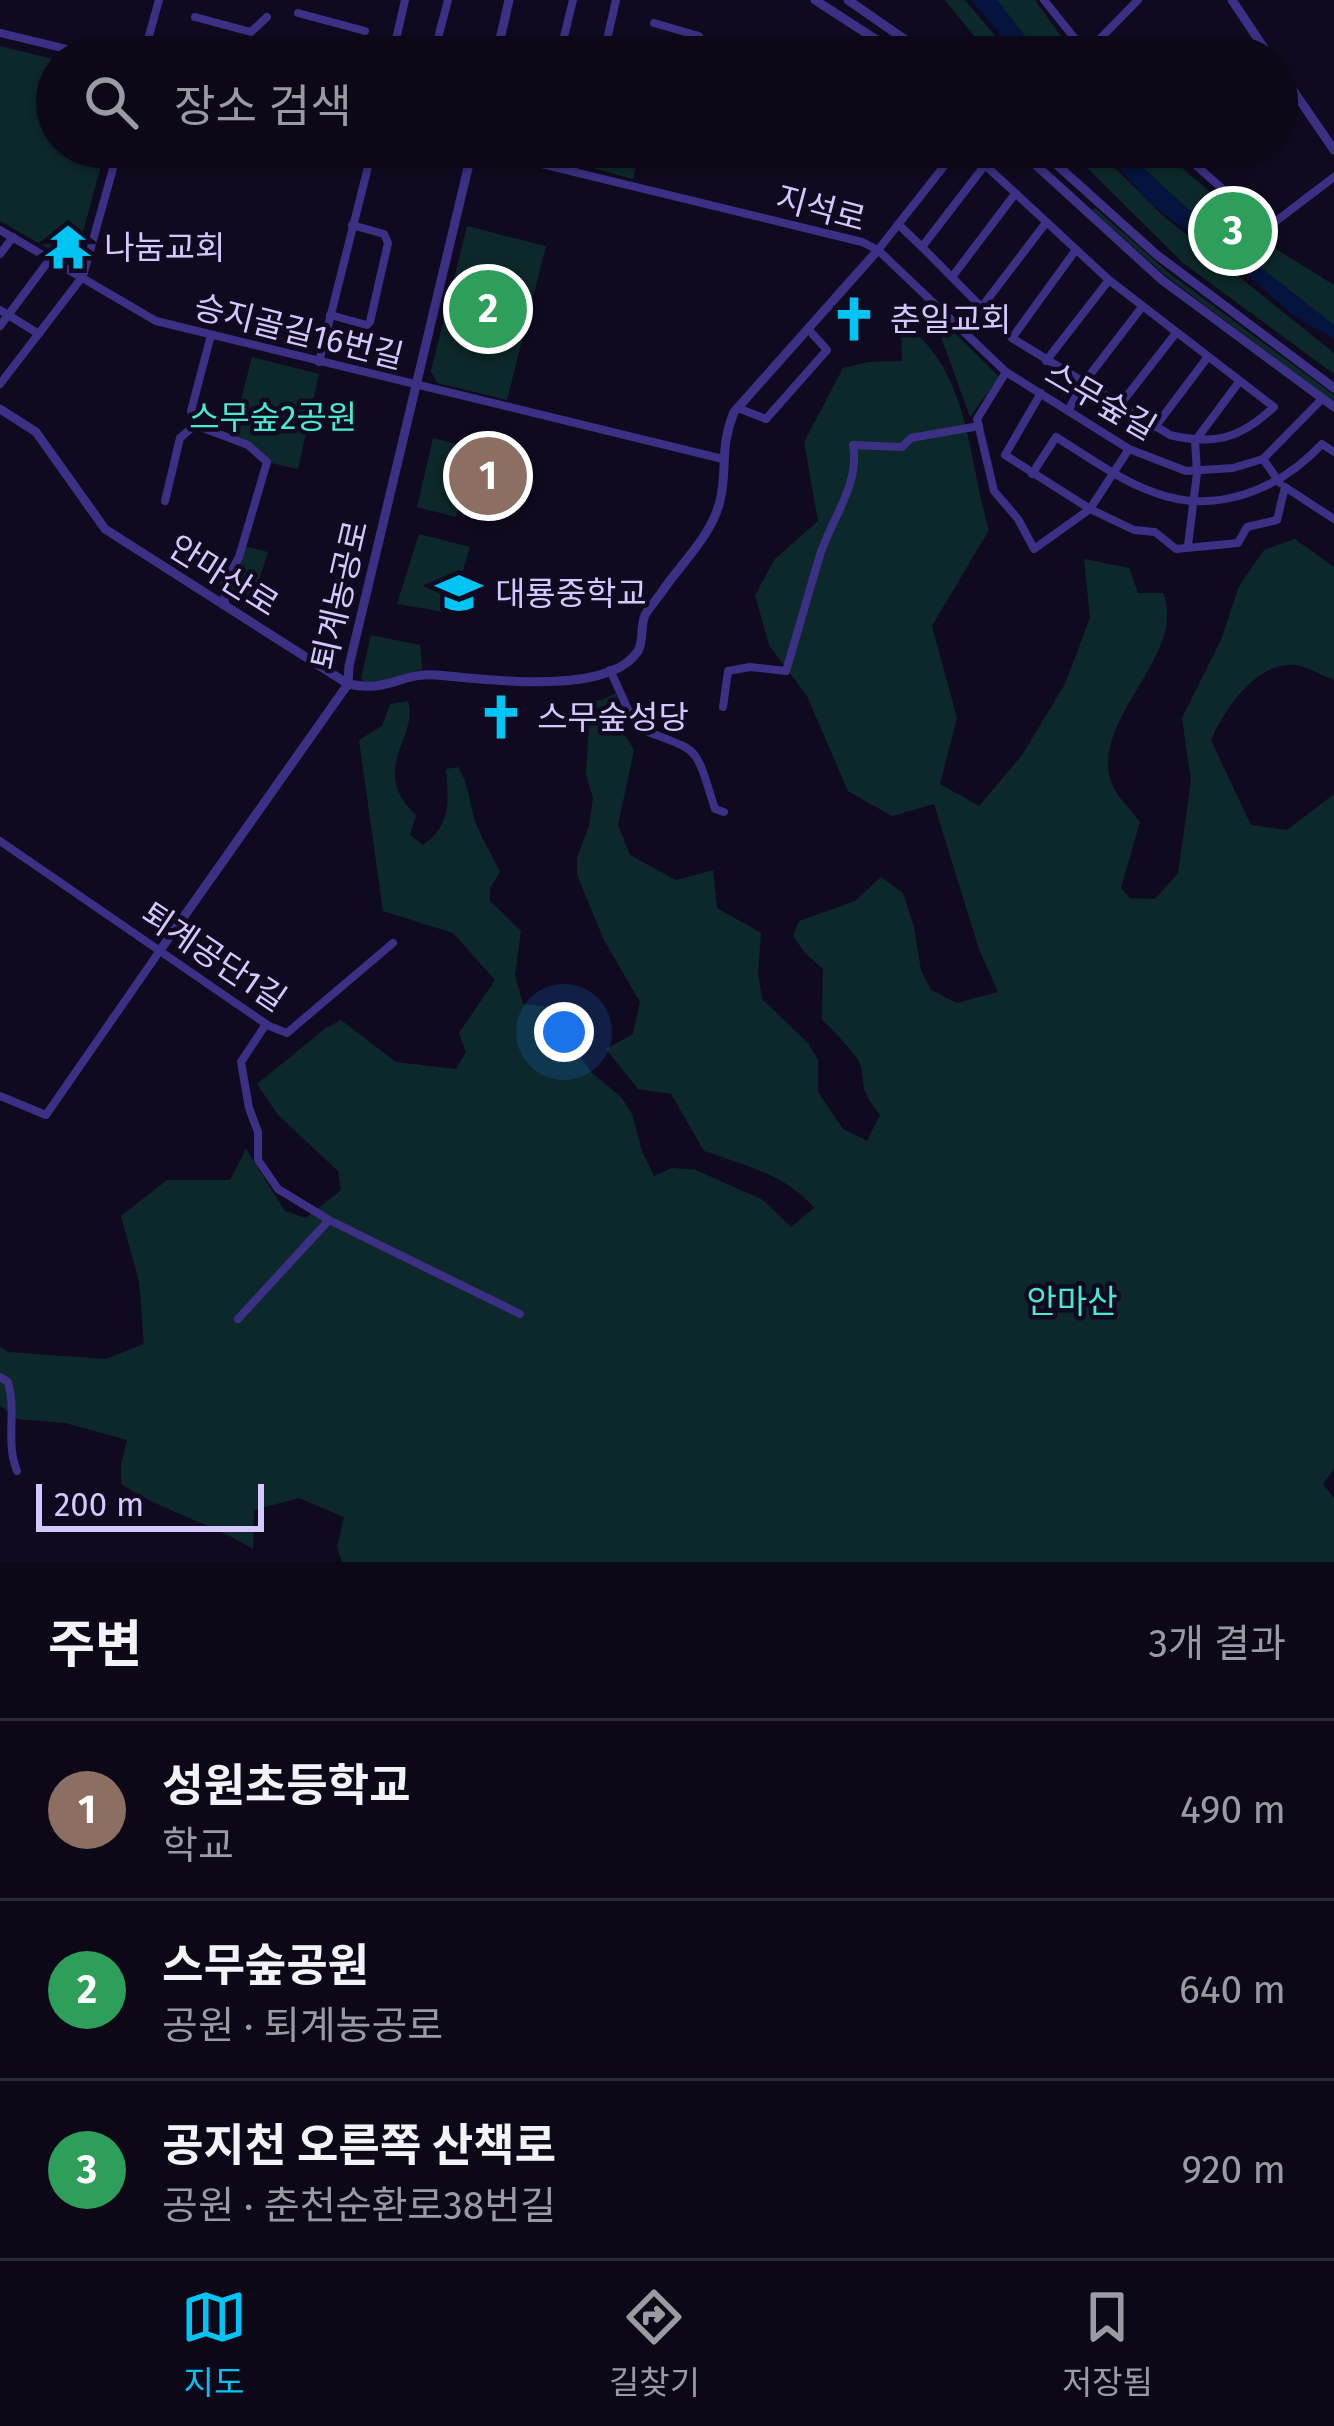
<!DOCTYPE html>
<html lang="ko">
<meta charset="utf-8">
<style>
body{margin:0;font-family:"Fira Sans","Noto Sans KR",sans-serif;background:#151121;color:#f1f3f6}
.scale{position:absolute;left:36px;bottom:30px;width:228px;box-sizing:border-box;padding-left:12px;border:6px solid #d4c9ff;border-top:0;font-size:33px;line-height:42px;white-space:nowrap;color:#d4c9ff;-webkit-text-stroke:9px #100a20;paint-order:stroke}
.you{position:absolute;left:564px;top:1032px;width:42px;height:42px;margin:-30px;border:9px solid #fff;border-radius:50%;background:#1a73e8;box-shadow:0 0 0 18px #1a73e833}
.badge{display:grid;place-items:center;width:78px;height:78px;border-radius:50%;background:#00c4f4;color:#fff;font-size:39px;font-weight:700}
.pin{position:absolute;translate:-50% -50%;border:6px solid #fff;box-shadow:0 3px 12px #0006}
.list{margin:0;padding:0;list-style:none}
h2{display:flex;justify-content:space-between;align-items:center;height:156px;margin:0;padding:0 48px;font-size:51px}
h2 small{font-size:39px;font-weight:400;color:#9a9aa2}
.list li{display:grid;grid-template-columns:78px 1fr auto;gap:36px;align-items:center;box-sizing:border-box;height:180px;padding:0 48px;border-top:3px solid #2c2937}
.list b{display:block;font-size:45px;white-space:nowrap}
.list p{margin:0;font-size:39px;white-space:nowrap;color:#9a9aa2}
.list em{font-size:39px;font-style:normal;color:#9a9aa2}
.icon{flex:none;width:66px;height:66px;fill:none;stroke:currentColor;stroke-width:2;stroke-linecap:round;stroke-linejoin:round}
.map{position:relative;flex:none;width:1334px;height:1562px;overflow:hidden}
.search{position:absolute;background:#0c0818;box-shadow:0 3px 9px #0004;left:36px;right:36px;top:36px;height:132px;display:flex;align-items:center;gap:30px;box-sizing:border-box;padding:0 42px;border-radius:66px;color:#9a9aa2;font-size:45px}
.sheet{height:696px;background:#0c0818}
nav{display:flex;justify-content:space-around;align-items:center;box-sizing:border-box;height:168px;border-top:3px solid #2c2937;background:#0c0818;font-size:33px;color:#9a9aa2}
nav a{display:grid;justify-items:center;gap:6px}
nav .on{color:#00c4f4}
.map>svg:first-child{display:block}
.green{fill:#0d282a}
.water{fill:#04143f}
.lines{fill:none;stroke-linecap:round;stroke-linejoin:round}
.river{stroke:#04143f;stroke-width:14}
.minor{stroke:#3b3084;stroke-width:8}
.tertiary{stroke:#3b3084;stroke-width:9}
.labels{text-anchor:middle;stroke-width:9;stroke-linejoin:round;paint-order:stroke}
.street-label{font-size:33px;fill:#d4c9ff;stroke:#100a20}
.poi-label{font-size:33px;fill:#d4c9ff;stroke:#100a20;text-anchor:start}
.park-label{font-size:33px;fill:#48ebd2;stroke:#100a20}
</style>
<div class="map">
<svg width="1334" height="1562" viewBox="0 0 1334 1562">
<rect width="100%" height="100%" fill="#100a20"/>
<g class="green">
<polygon points="945,0 965,0 1013,57 991,57"/>
<polygon points="997,0 1035,0 1076,57 1041,57"/>
<polygon points="0,46 57,60 57,147 106,147 83,232 63,227 49,249 0,221"/>
<polygon points="591,147 640,147 633,179 585,166"/>
<polygon points="1066,147 1094,147 1162,215 1334,353 1334,374 1183,263"/>
<polygon points="1121,147 1158,147 1276,249 1334,285 1334,333 1265,281"/>
<polygon points="1095,208 1169,273 1334,395 1334,402 1166,276 1092,210"/>
<polygon points="467,226 546,246 507,400 437,383 431,371"/>
<path d="M901,323C970,365 968,461 989,530L932,626L957,718L940,784L979,806L1022,755L1065,684L1090,618L1084,559L1129,568L1138,593H1163C1189,655 1087,721 1112,784C1117,797 1132,811 1140,822L1121,888L1130,898L1155,899L1178,873L1191,781L1182,718L1221,640L1239,586L1264,550L1295,539L1334,567V680C1323,676 1308,667 1296,665C1256,661 1225,709 1211,740L1251,825L1287,830L1334,794V1469L1323,1484L1334,1498V1562H342L337,1547L344,1517L299,1498L254,1510L253,1549C211,1523 162,1511 121,1484V1465L127,1440L65,1423L18,1419L0,1406V1347L8,1352L105,1359L144,1344L139,1282L121,1216L167,1180H230L246,1149L285,1211L306,1218L341,1190L338,1171L278,1115L257,1084L326,1028L341,1020L396,1062L456,1069L466,1052L459,1033L495,980L453,933L383,911L359,740L382,726L390,704L408,701C420,736 367,770 416,815L410,835L423,845C451,825 449,802 446,769L458,767C470,786 469,806 477,826C483,841 493,856 500,872L490,888V901L521,931L515,975L523,1004L544,1006L592,1073L621,1097L632,1114L642,1151L654,1176L672,1168L696,1170L763,1200L791,1227L814,1208C787,1175 744,1165 704,1151L671,1094L638,1089L606,1049L633,1034L640,1002L604,940L577,875V858L589,826L593,798L586,775L589,725L583,701L602,700L616,693L623,732L634,750L618,825L630,855L676,880L713,870L717,908L761,933L758,973L762,999L809,1044L818,1060V1092L843,1129L867,1141L880,1115C874,1107 867,1098 864,1088C862,1078 863,1067 857,1058C851,1050 831,1027 822,1020L823,969L805,953L793,936L799,921L855,901L881,877L903,893L914,927L921,970L931,990L957,1003L998,992L979,949L934,804L892,816L848,791L807,696L769,645L755,595L775,559L818,521L804,442L843,368L868,362L902,361Z"/>
<polygon points="948,326 999,377 970,417 941,337"/>
<polygon points="252,357 319,374 298,469 267,462 248,445 231,439"/>
<polygon points="433,438 501,456 507,465 499,501 484,505 460,498 456,517 417,507"/>
<polygon points="419,534 470,547 450,613 397,604"/>
<polygon points="243,546 268,552 252,602 224,585"/>
<polygon points="371,635 420,645 422,669 371,685 365,684 361,678"/>
</g>
<g class="water">
<polygon points="971,0 997,0 1041,57 1020,57"/>
<polygon points="1106,147 1121,147 1193,214 1334,325 1334,339 1291,314"/>
</g>
<g class="lines">
<polyline class="river" points="1112,147 1152,196 1215,243"/>
<g class="minor">
<polyline points="1044,0 1088,55"/>
<polyline points="298,13 365,31"/>
<polyline points="195,17 251,32 267,17"/>
<polyline points="654,23 699,36"/>
<polyline points="0,33 100,57"/>
<polyline points="1086,53 1138,0"/>
<polyline points="143,57 159,0"/>
<polyline points="392,57 405,0"/>
<polyline points="433,57 448,0"/>
<polyline points="559,57 573,0"/>
<polyline points="603,57 616,0"/>
<polyline points="471,147 862,242 878,250 1006,372 1129,449 1186,471 1233,468 1263,459 1322,399"/>
<polyline points="1175,147 1267,228 1334,177"/>
<path d="M985,165L1109,280L1274,407C1241,438 1215,446 1170,435L1012,338L922,247Z"/>
<polyline points="573,170 579,147"/>
<polyline points="898,224 922,247"/>
<polyline points="0,230 156,321 723,459"/>
<polyline points="878,250 959,147"/>
<polyline points="0,254 13,237"/>
<polyline points="952,277 1015,194"/>
<polyline points="981,308 1045,224"/>
<polyline points="0,310 39,334"/>
<polyline points="330,315 367,325 370,322 388,243 384,234 352,225"/>
<polyline points="0,326 50,259"/>
<polyline points="962,330 983,310"/>
<polyline points="1012,338 1075,251"/>
<polyline points="1046,361 1109,280"/>
<polyline points="319,362 373,147"/>
<polyline points="1006,372 977,419 994,491 1018,519 1034,549 1090,509 1129,449"/>
<polyline points="0,384 83,276 119,147"/>
<polyline points="1041,393 1005,455 1090,509 1134,530 1155,532 1176,549 1238,543 1247,527 1277,520 1285,487 1334,519"/>
<polyline points="1119,406 1176,333"/>
<polyline points="738,408 766,419 827,350 808,329"/>
<polyline points="1068,411 1082,385 1142,307"/>
<polyline points="195,425 248,445 267,462 239,557 224,585 225,605"/>
<polyline points="1155,427 1207,358"/>
<polyline points="1263,459 1280,483"/>
<path d="M1032,474L1056,437C1087,456 1119,480 1153,492C1215,516 1279,490 1322,444L1334,452"/>
<polyline points="165,501 180,438 195,425 191,411 211,335"/>
<polyline points="1188,545 1197,473 1195,441 1239,382"/>
<path d="M610,670L636,727C701,754 693,739 715,809L724,812"/>
<path d="M723,707L728,671L750,667L786,671C798,631 809,591 821,552C833,517 860,483 853,445L902,447L911,438L979,426"/>
<polyline points="0,841 269,1026 287,1033 393,943"/>
<polyline points="266,1024 241,1062 249,1108 258,1132 258,1160 278,1189 329,1220 520,1314"/>
<polyline points="0,1096 46,1115 161,949"/>
<polyline points="238,1319 329,1220"/>
<path d="M0,1377L8,1382C17,1411 5,1442 17,1471"/>
</g>
<g class="tertiary">
<polyline points="815,0 903,57"/>
<polyline points="848,0 930,57"/>
<polyline points="1232,0 1270,57"/>
<polyline points="496,57 509,0"/>
<polyline points="1277,67 1334,150"/>
<polyline points="1016,147 1162,280 1334,407"/>
<polyline points="1037,147 1157,255 1334,388"/>
<path d="M0,409L36,432L105,529L348,684C389,693 402,672 436,675C483,679 609,697 638,651C644,641 640,626 645,615C649,608 656,600 661,593C681,563 711,537 720,501C728,468 719,449 734,412L878,250"/>
<polyline points="161,949 348,684 349,666 473,147"/>
</g>
</g>
<defs>
<g id="temple-bare" transform="scale(3.6)"><path d="M0-6L5-2H3V0L6.5 2.5H4V6H1.5V3h-3V6H-4V2.5H-6.5L-3 0V-2H-5Z" fill="#00c4f4" stroke="#100a20" stroke-width="2.5" paint-order="stroke"/></g>
<g id="church-bare" transform="scale(3.6)"><path d="M-1.2-6h2.4v3.5h3.3v2.4h-3.3V6h-2.4V-.1h-3.3v-2.4h3.3Z" fill="#00c4f4" stroke="#100a20" stroke-width="2.5" paint-order="stroke"/></g>
<g id="school-bare" transform="scale(3.6)"><path d="M0-5L7-2L0 1L-7-2ZM-4 1L0 2.5L4 1V4Q0 6-4 4Z" fill="#00c4f4" stroke="#100a20" stroke-width="2.5" paint-order="stroke"/></g>
</defs>
<g fill-rule="evenodd">
<use href="#temple-bare" x="68" y="247"/>
<use href="#church-bare" x="854" y="319"/>
<use href="#school-bare" x="459" y="593"/>
<use href="#church-bare" x="501" y="717"/>
</g>
<g class="labels">
<g class="street-label">
<text transform="translate(821 208) rotate(15)" y="12">지석로</text>
<text transform="translate(299 331) rotate(14)" y="12">승지골길16번길</text>
<text transform="translate(1101 400) rotate(30)" y="12">스무숲길</text>
<text transform="translate(224 575) rotate(32)" y="12">안마산로</text>
<text transform="translate(339 595) rotate(-77)" y="12">퇴계농공로</text>
<text transform="translate(214 956) rotate(34)" y="12">퇴계공단1길</text>
</g>
<g class="poi-label">
<text x="104" y="259">나눔교회</text>
<text x="890" y="331">춘일교회</text>
<text x="495" y="605">대룡중학교</text>
<text x="537" y="729">스무숲성당</text>
</g>
<g class="park-label">
<text x="273" y="429">스무숲2공원</text>
<text x="1072" y="1313">안마산</text>
</g>
</g>
</svg>
<div class="scale">200 m</div>
<div class="you"></div>
<div class="pin badge" style="left:488px;top:476px;background:#8d6e63">1</div>
<div class="pin badge" style="left:488px;top:309px;background:#2e9e5b">2</div>
<div class="pin badge" style="left:1233px;top:231px;background:#2e9e5b">3</div>
<div class="search"><svg class="icon" aria-label="search" viewBox="0 0 24 24"><circle cx="10" cy="10" r="6"/><path d="M15 15l6 6"/></svg>장소 검색</div>
</div>
<section class="sheet">
<h2>주변<small>3개 결과</small></h2>
<ul class="list">
<li><span class="badge" style="background:#8d6e63">1</span><div><b>성원초등학교</b><p>학교</p></div><em>490 m</em></li>
<li><span class="badge" style="background:#2e9e5b">2</span><div><b>스무숲공원</b><p>공원 · 퇴계농공로</p></div><em>640 m</em></li>
<li><span class="badge" style="background:#2e9e5b">3</span><div><b>공지천 오른쪽 산책로</b><p>공원 · 춘천순환로38번길</p></div><em>920 m</em></li>
</ul>
</section>
<nav>
<a class="on"><svg class="icon" aria-label="map" viewBox="0 0 24 24"><path d="M3 6l6-2 6 2 6-2v14l-6 2-6-2-6 2zM9 4v14M15 6v14"/></svg>지도</a>
<a><svg class="icon" aria-label="directions" viewBox="0 0 24 24"><path d="M12 3l9 9-9 9-9-9zM9 14v-3h6M13 9l2 2-2 2"/></svg>길찾기</a>
<a><svg class="icon" aria-label="saved" viewBox="0 0 24 24"><path d="M7 4h10v16l-5-4-5 4z"/></svg>저장됨</a>
</nav>
